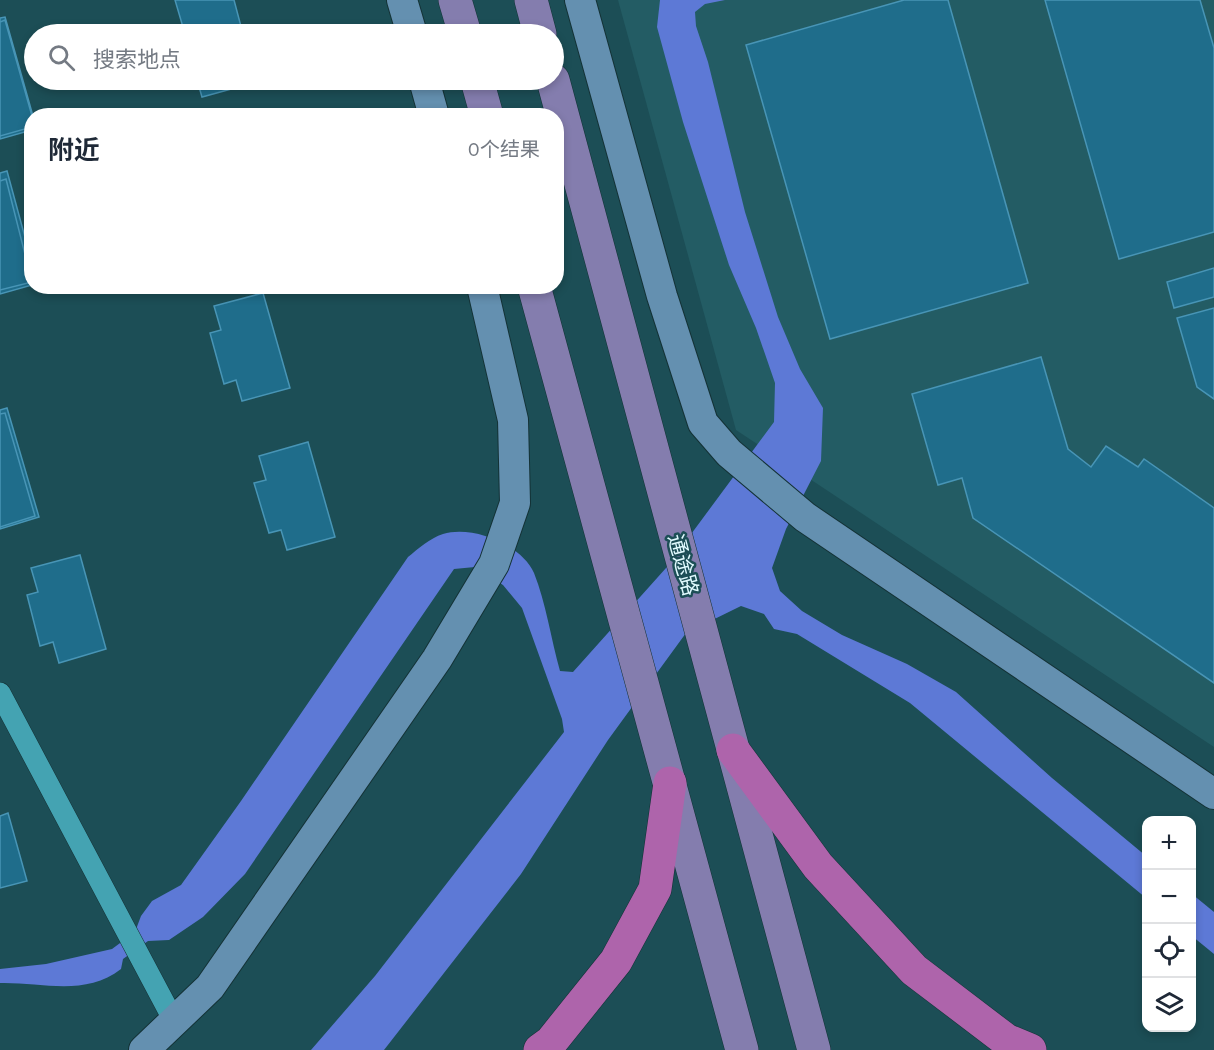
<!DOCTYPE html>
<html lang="zh">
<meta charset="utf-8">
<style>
body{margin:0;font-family:"Work Sans","Noto Sans SC",sans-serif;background:#f6f6f7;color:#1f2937}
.controls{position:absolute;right:18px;bottom:18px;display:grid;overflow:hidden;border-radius:12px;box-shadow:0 3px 9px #0003}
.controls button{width:54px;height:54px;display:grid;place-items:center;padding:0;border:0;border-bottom:2px solid #e0e1e3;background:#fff;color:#1f2937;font:30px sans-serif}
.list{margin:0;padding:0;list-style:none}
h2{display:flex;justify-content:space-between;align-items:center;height:78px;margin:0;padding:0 24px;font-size:26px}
h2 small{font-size:20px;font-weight:400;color:#747a83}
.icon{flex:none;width:33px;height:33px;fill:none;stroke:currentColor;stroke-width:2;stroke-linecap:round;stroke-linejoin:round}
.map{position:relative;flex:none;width:1214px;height:1050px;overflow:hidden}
.search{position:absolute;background:#fff;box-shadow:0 3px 9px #0003;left:24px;top:24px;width:540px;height:66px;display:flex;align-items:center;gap:15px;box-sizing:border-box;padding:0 21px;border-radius:33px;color:#747a83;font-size:22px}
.panel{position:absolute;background:#fff;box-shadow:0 3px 9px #0003;left:24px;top:108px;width:540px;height:186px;border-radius:24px}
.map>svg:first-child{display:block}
.built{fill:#235c64}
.water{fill:#5d79d6}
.building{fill:#1f6d8b;stroke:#4895b6;stroke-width:1.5}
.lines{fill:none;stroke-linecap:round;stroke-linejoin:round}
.street-casing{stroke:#143236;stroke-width:22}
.secondary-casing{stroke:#143236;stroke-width:32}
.primary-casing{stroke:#143236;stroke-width:34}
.highway-casing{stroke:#143236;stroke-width:34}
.street{stroke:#44a3b2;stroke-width:21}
.secondary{stroke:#6490b0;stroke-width:30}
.primary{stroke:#847dae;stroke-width:33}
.highway{stroke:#ae64ab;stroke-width:33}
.labels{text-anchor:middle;stroke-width:5;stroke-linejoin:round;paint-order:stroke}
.street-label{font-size:21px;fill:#e0fafe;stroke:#1c4e56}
</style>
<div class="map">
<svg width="1214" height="1050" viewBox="0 0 1214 1050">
<rect width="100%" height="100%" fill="#1c4e56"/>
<polygon class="built" points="618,0 1214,0 1214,747 736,430"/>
<g class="water">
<path d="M660,0H725L705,4L695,12L696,26L708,62L745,212L778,317L800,369L823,408L821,461L786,529L772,568L780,591L802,611L842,635L907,664L956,692L1052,778L1146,856V898L910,703L797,634L774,629L764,614L741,606L686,633L608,740L521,874L384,1050H311L375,976L564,732L562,719L522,608L503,585L475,567L454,569L245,874L203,917L169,940L148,941L123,959L121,969C85,997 42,982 0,983V969L46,964L112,949L135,932L141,916L152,901L181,885L241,801L408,557C418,549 430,538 443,534C472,525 521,544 534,573C546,603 551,639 560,671L573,672L666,568L774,422L775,383L756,328L729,265L683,122L657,27Z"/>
<polygon points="1192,894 1214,912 1214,954 1192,936"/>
</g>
<g class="building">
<polygon points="175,0 234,0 243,34 185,34"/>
<polygon points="904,0 948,0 1028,283 830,339 746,45"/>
<polygon points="1045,0 1200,0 1214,48 1214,232 1119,259"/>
<polygon points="5,17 33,116 32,130 0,139 0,18"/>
<polygon points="5,20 32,116 32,127 0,136 0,22"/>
<polygon points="197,80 256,80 257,82 202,97"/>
<polygon points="7,171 32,263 32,285 0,294 0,173"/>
<polygon points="6,179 32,282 0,290 0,181"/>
<polygon points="1214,268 1214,297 1174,308 1167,282"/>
<polygon points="263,293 290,388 242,401 236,380 224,384 210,333 221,330 214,306"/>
<polygon points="1214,308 1214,399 1197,387 1177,318"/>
<polygon points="1041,357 1068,449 1091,467 1106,446 1138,467 1144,459 1214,508 1214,683 973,518 962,478 938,485 912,394"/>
<polygon points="7,408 39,517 0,529 0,410"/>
<polygon points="5,413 35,516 0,527 0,414"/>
<polygon points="308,442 335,537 287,550 281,530 269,533 254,483 266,480 259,456"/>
<polygon points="80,555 106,649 59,663 53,642 40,646 27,595 38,592 31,568"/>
<polygon points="8,813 27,881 0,888 0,816"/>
</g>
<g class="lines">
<g class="street-casing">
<polyline id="street" points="0,693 174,1021"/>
</g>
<g class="secondary-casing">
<g id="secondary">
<polyline points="402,0 412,34"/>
<polyline points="580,0 662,296 703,423 729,453 805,517 1214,794"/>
<polyline points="424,80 434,116"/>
<polyline points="144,1050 210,987 437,659 494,564 515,503 513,420 482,286"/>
</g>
</g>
<g class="primary-casing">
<g id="primary">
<polyline points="455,0 465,34"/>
<polyline points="531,0 540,34"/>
<polyline points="477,80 487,116"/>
<polyline points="553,80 814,1050"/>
<polyline points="534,286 742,1050"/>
</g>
</g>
<g class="highway-casing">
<g id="highway">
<polyline points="733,750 818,866 914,970 1006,1040 1030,1050"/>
<polyline points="540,1050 551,1042 616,961 655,889 670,783"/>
</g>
</g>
<use href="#street" class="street"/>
<use href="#secondary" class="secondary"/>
<use href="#primary" class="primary"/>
<use href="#highway" class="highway"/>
</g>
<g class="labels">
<g class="street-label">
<text transform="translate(683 565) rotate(75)" y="7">通途路</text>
</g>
</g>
</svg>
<div class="controls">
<button>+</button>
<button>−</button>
<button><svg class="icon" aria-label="locate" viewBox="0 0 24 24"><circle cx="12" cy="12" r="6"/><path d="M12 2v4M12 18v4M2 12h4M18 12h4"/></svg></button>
<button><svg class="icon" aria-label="layers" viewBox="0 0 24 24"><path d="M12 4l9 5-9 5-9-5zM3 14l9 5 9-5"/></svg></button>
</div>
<div class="search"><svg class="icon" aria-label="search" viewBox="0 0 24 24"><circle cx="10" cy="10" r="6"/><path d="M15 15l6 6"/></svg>搜索地点</div>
<section class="panel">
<h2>附近<small>0个结果</small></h2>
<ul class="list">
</ul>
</section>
</div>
